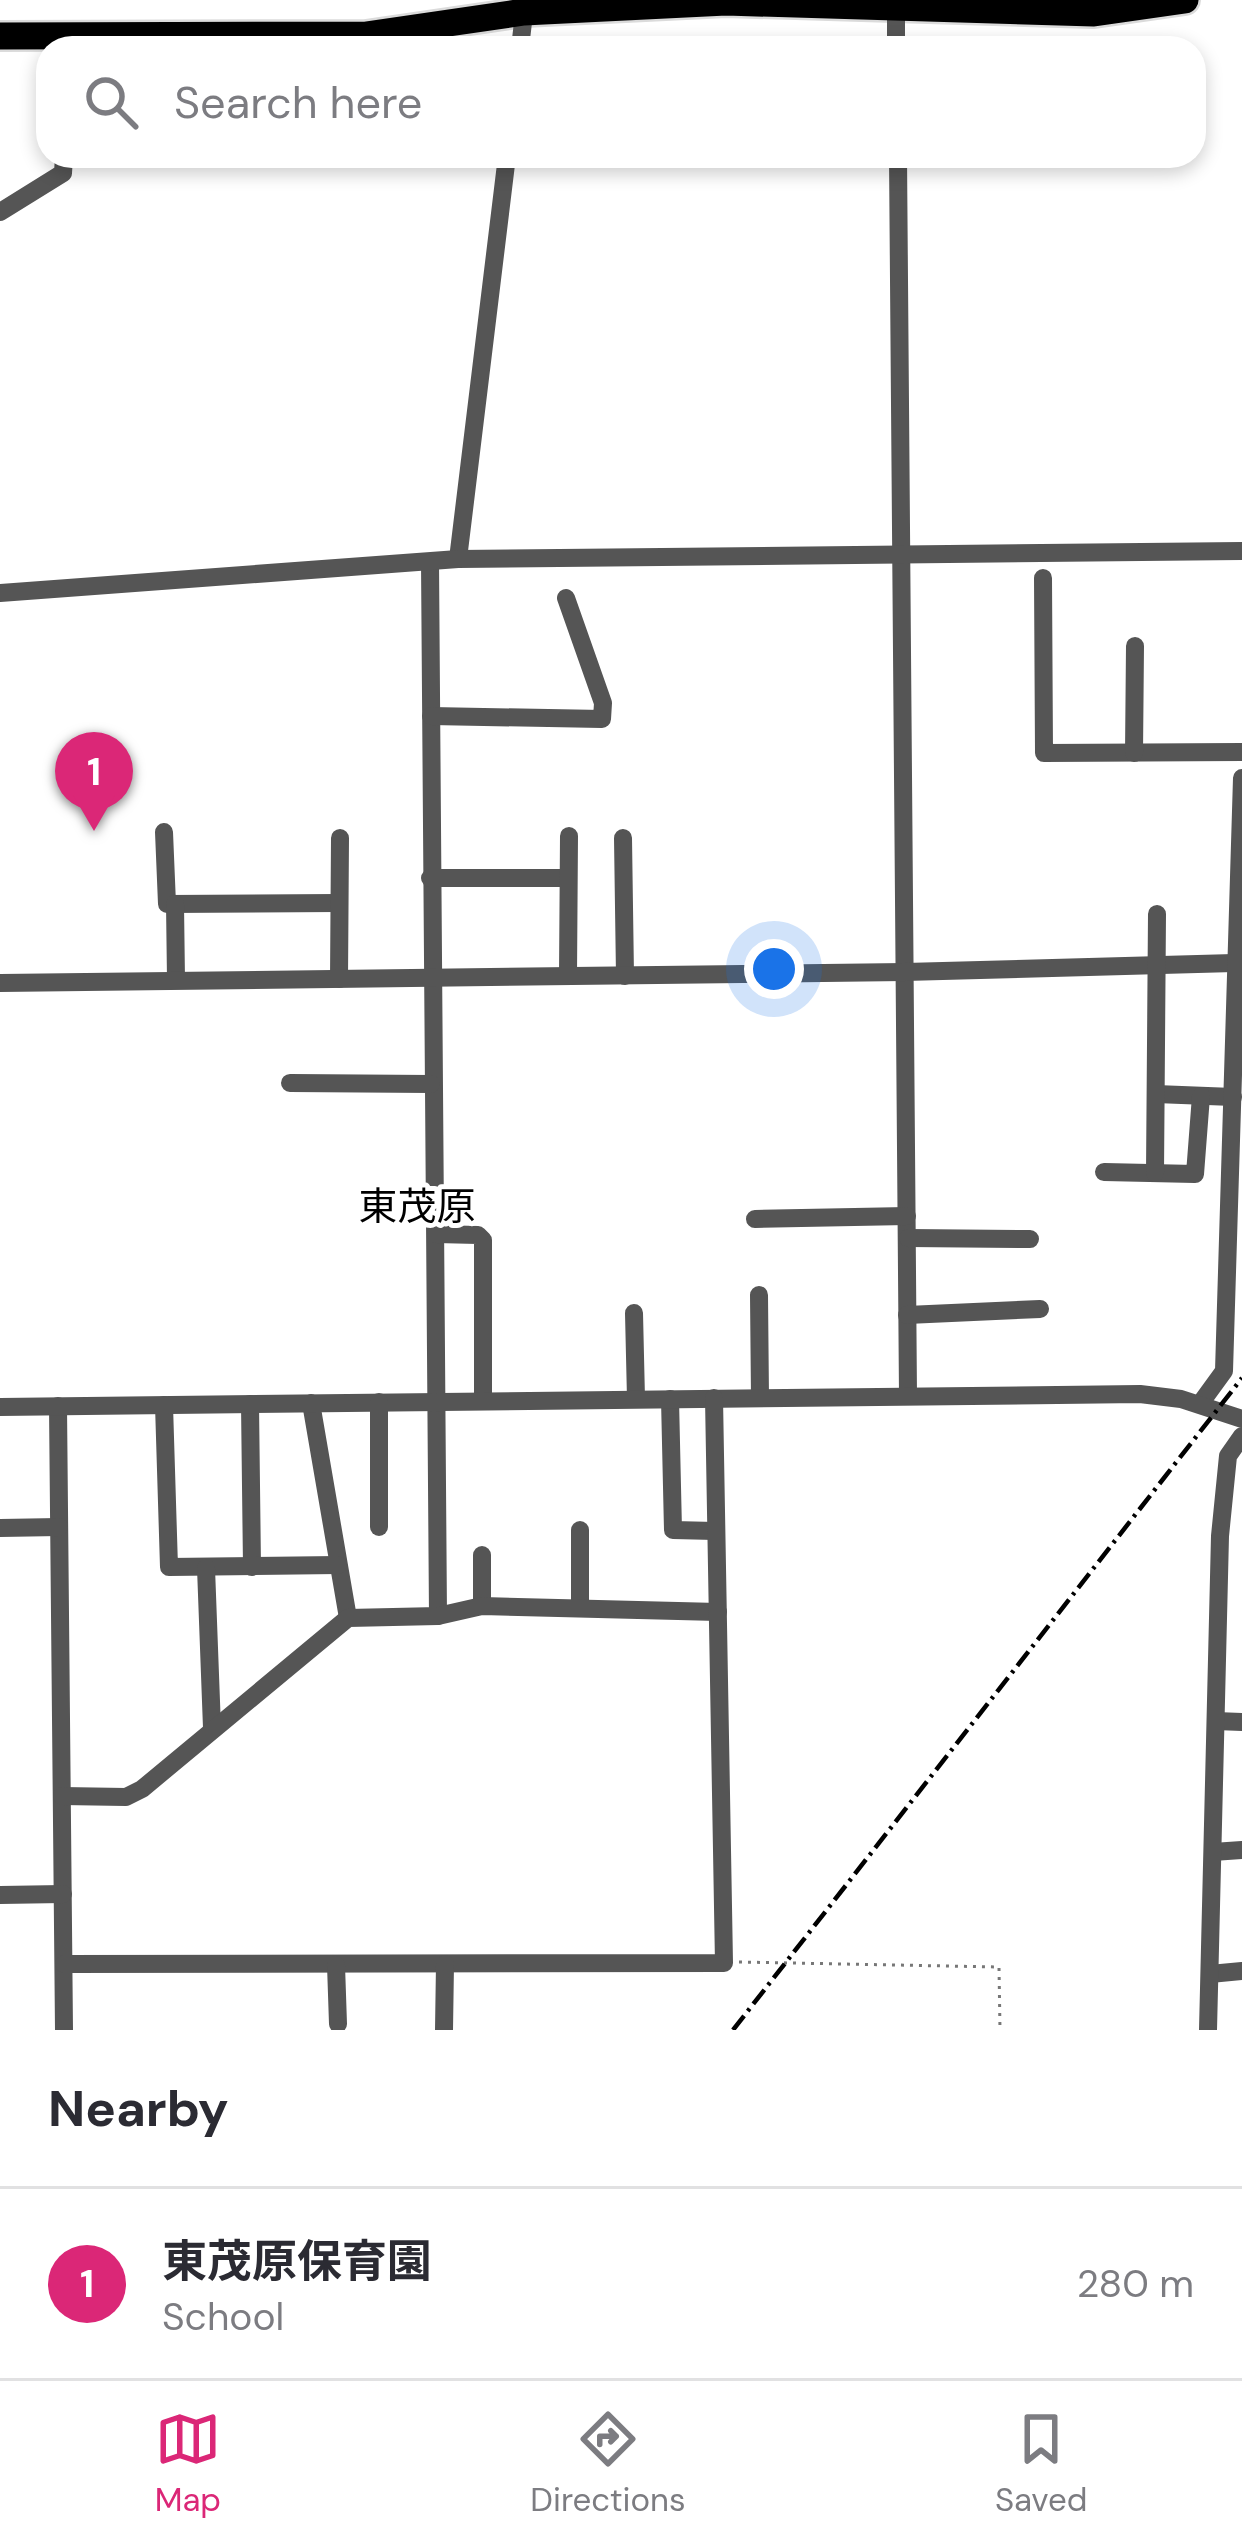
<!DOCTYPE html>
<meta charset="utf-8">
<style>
body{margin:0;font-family:"DM Sans","Noto Sans JP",sans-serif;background:#f2f2f3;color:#2b2b33}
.you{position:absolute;left:774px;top:969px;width:42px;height:42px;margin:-30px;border:9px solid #fff;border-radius:50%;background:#1a73e8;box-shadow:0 0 0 18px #1a73e833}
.badge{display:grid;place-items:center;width:78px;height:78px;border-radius:50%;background:#db2777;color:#fff;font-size:39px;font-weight:700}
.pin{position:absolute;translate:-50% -99px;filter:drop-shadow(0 3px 6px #0008)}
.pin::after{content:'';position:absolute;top:63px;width:42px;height:36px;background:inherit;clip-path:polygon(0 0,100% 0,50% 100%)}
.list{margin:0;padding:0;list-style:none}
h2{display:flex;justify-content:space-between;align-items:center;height:156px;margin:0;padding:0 48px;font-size:51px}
h2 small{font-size:39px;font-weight:400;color:#7c7c81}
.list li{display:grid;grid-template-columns:78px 1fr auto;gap:36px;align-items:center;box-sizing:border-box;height:192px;padding:0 48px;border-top:3px solid #e1e1e2}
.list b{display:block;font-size:45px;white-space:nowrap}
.list p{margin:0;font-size:39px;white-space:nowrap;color:#7c7c81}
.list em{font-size:39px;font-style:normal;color:#7c7c81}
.icon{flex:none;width:66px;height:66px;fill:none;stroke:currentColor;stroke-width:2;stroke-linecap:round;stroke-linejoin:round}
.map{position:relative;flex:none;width:1242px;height:2030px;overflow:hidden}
.search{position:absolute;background:#fff;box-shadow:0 6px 18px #0003;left:36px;right:36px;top:36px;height:132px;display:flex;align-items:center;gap:30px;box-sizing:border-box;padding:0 42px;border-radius:36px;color:#7c7c81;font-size:45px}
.sheet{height:348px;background:#fff}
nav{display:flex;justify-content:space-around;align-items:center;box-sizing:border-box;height:168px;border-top:3px solid #e1e1e2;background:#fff;font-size:33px;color:#7c7c81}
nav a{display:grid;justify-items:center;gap:6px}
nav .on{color:#db2777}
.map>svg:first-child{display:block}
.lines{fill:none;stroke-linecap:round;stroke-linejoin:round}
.highway-casing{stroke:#dbdbdb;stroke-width:32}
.path{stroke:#777;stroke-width:3;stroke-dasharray:3 6;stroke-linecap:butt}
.minor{stroke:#555;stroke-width:18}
.highway{stroke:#000;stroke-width:27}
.rail{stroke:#000;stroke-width:4.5;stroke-dasharray:18 6 3 6;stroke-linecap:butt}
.labels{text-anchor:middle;stroke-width:10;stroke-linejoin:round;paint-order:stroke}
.quarter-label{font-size:39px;fill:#000;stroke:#fff}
</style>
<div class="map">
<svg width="1242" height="2030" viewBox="0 0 1242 2030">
<rect width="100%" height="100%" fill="#fff"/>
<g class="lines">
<g class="highway-casing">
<polyline id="highway" points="0,36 366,35 524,12 726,2 1094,13 1185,0"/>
</g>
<polyline class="path" points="739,1962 999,1967 1000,2030"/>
<g class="minor">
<polyline points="896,0 896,48"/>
<polyline points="520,48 525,5"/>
<polyline points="898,156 908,1396"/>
<polyline points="0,212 63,173 64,156"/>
<polyline points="458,559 507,156"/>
<polyline points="430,562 438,1616"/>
<polyline points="1043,578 1044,753 1242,752"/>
<polyline points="0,593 458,559 1242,551"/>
<polyline points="431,716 602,719 603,703 566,598"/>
<polyline points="1134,753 1135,646"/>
<polyline points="164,832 167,904 339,903"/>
<polyline points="623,838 625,976"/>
<polyline points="430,878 567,878"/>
<polyline points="175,904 176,980"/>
<polyline points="568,975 569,836"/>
<polyline points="339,979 340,838"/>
<polyline points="0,983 905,972 1234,963"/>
<polyline points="290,1083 431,1084"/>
<polyline points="1156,1094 1233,1097"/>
<polyline points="1104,1172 1195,1174 1201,1096"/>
<polyline points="1155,1173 1157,914"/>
<polyline points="755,1219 907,1216"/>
<polyline points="436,1234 478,1235 483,1240 483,1401"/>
<polyline points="908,1238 1030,1239"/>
<polyline points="759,1295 760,1398"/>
<polyline points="634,1313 636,1399"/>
<polyline points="907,1315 1040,1309"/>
<polyline points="670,1399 673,1530 715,1531"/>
<polyline points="311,1403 348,1618"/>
<polyline points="250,1404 252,1567"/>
<polyline points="1200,1404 1224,1371 1242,778"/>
<polyline points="164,1405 169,1567 338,1565"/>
<polyline points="58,1406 64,2030"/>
<polyline points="0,1407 1140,1394 1181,1399 1242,1419"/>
<polyline points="379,1527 379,1402"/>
<polyline points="0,1528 59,1527"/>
<polyline points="580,1530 580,1604"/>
<polyline points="482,1555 482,1606"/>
<polyline points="206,1568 212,1728"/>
<polyline points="1216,1721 1242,1722"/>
<polyline points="62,1796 126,1797 142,1789 348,1618 438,1616 482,1606 718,1612"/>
<polyline points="1213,1852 1242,1850"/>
<polyline points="0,1895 63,1894"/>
<polyline points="64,1964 724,1963 714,1398"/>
<polyline points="336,1965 338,2024"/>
<polyline points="1210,1974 1242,1971"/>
<polyline points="444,2030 445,1964"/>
<polyline points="1208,2030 1220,1536 1228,1456 1242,1436"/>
</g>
<use href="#highway" class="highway"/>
<polyline class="rail" points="733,2030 1242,1378"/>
</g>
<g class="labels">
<g class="quarter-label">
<text x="417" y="1220">東茂原</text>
</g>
</g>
</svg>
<div class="you"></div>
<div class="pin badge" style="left:94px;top:831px">1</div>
<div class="search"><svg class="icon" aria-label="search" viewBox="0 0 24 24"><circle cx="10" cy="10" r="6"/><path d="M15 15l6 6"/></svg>Search here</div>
</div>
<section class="sheet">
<h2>Nearby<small></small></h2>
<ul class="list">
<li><span class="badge">1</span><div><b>東茂原保育園</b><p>School</p></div><em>280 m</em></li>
</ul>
</section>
<nav>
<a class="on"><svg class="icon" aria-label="map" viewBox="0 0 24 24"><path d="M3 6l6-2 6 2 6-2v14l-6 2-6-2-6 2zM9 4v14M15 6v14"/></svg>Map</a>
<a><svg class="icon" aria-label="directions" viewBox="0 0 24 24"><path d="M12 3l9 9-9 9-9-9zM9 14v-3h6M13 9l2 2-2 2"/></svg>Directions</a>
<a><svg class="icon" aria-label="saved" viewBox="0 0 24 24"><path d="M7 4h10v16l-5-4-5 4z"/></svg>Saved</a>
</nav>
